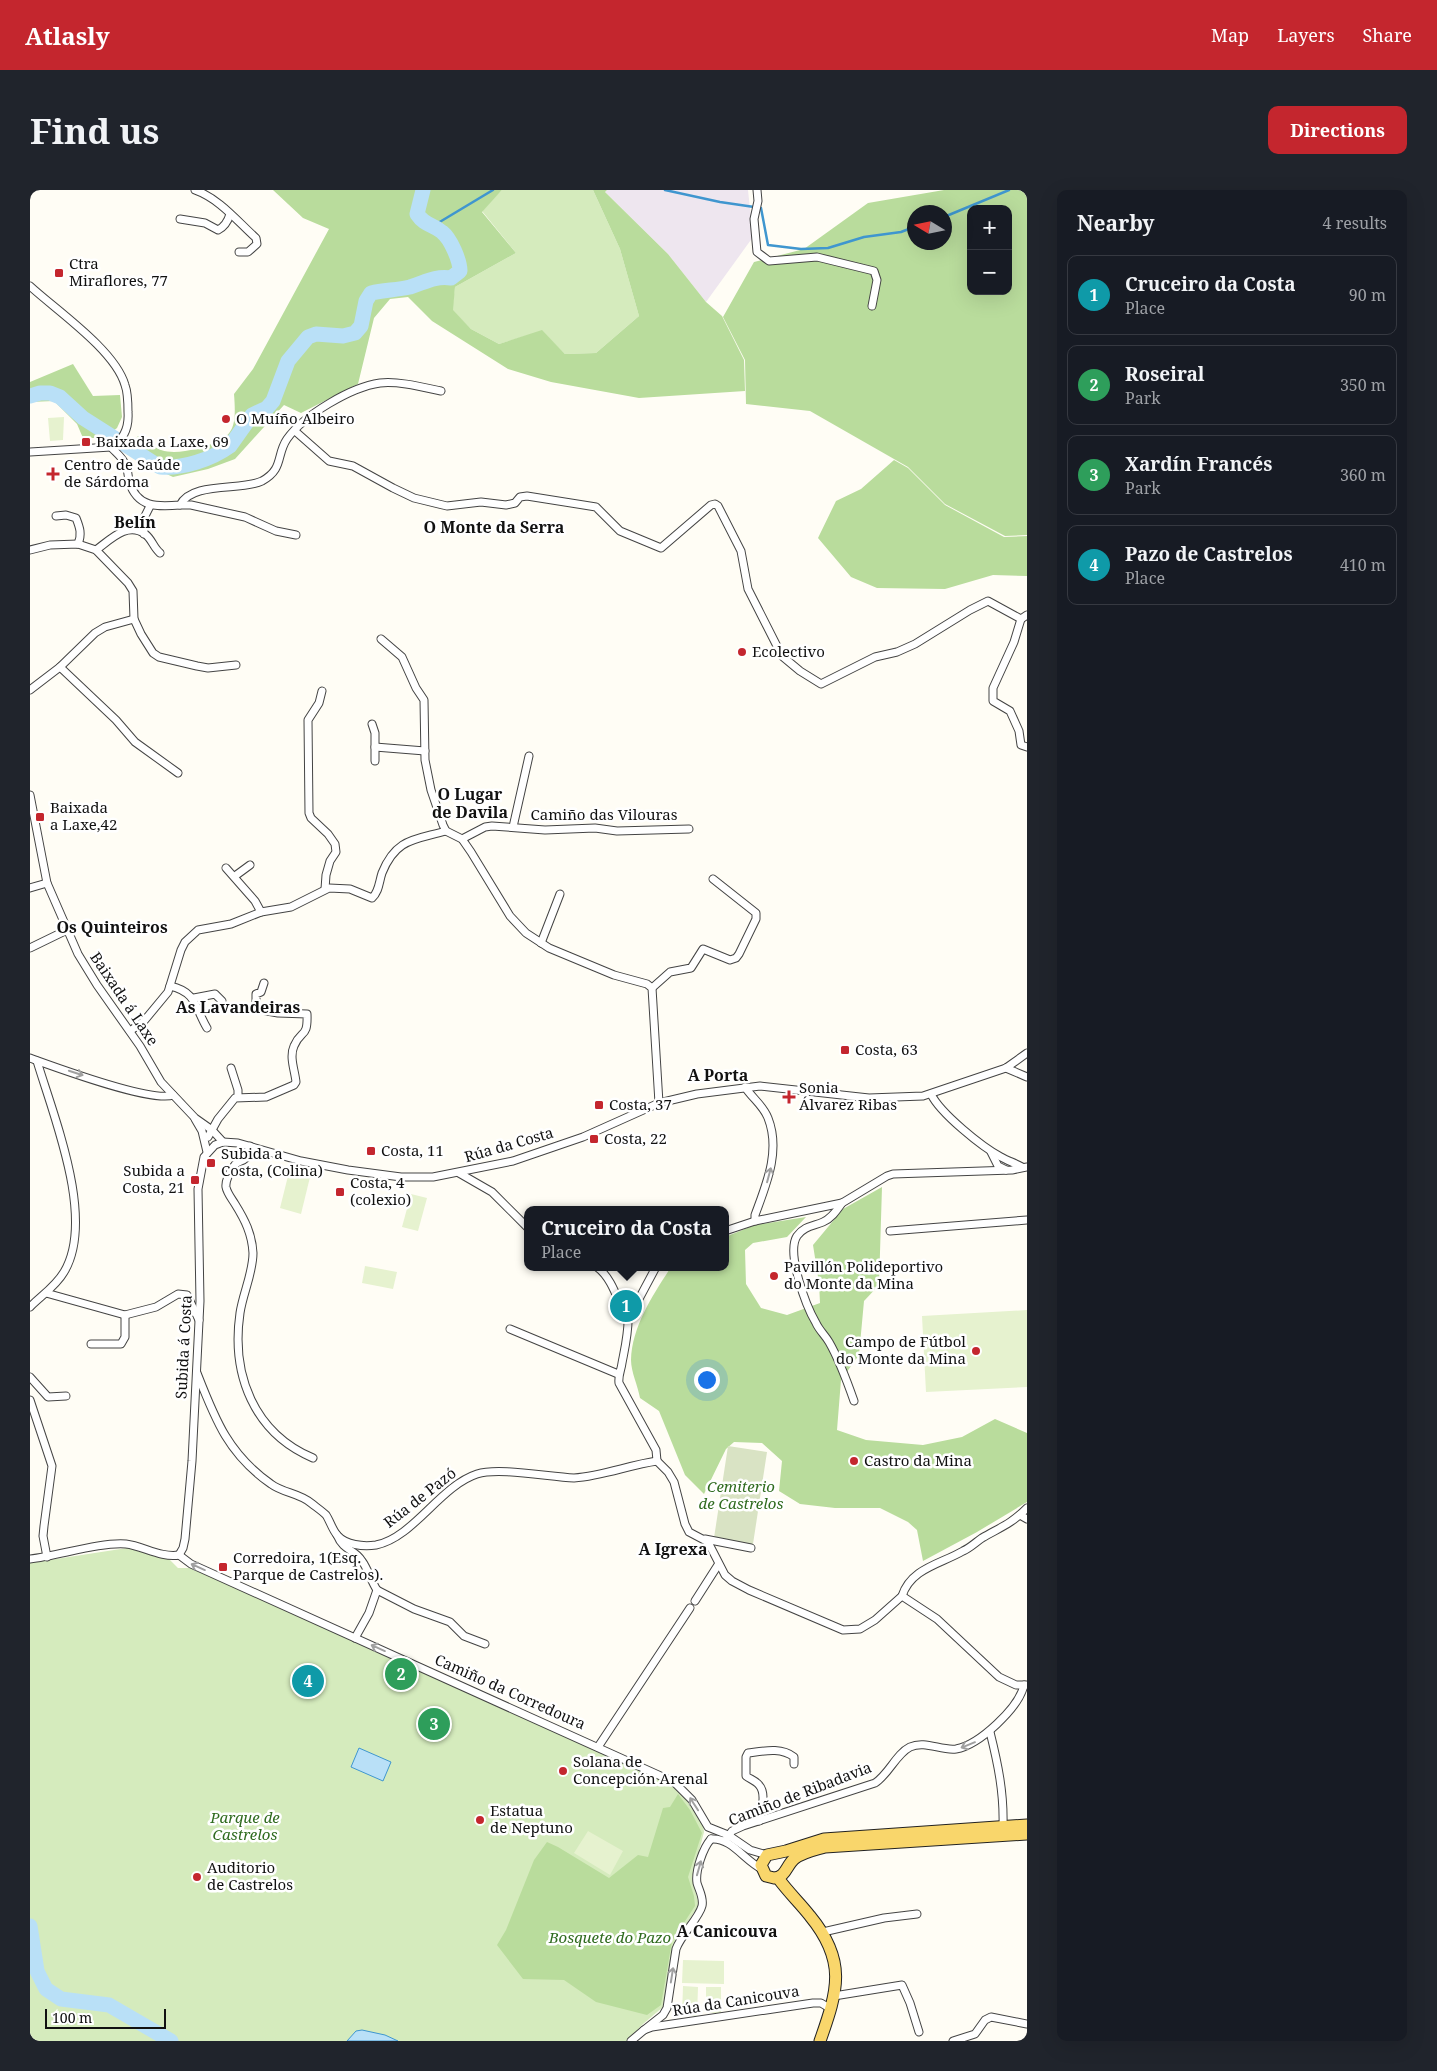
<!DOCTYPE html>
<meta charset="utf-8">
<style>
body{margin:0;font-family:"Noto Serif",serif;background:#20242c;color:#f1f3f6}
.controls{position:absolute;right:15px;top:15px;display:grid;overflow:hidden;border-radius:10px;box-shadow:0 5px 20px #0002}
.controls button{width:45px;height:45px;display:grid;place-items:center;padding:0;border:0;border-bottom:1px solid #363941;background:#171b24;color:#f1f3f6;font:25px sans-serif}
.compass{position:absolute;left:877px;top:15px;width:45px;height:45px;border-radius:50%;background:#171b24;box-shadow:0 5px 20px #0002;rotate:280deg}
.scale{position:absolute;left:15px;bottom:12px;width:121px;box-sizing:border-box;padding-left:5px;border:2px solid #111;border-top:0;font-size:14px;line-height:18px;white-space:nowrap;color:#111;-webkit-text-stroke:4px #fff;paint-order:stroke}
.you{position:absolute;left:676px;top:1189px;width:18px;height:18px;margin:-12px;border:4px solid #fff;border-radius:50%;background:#1a73e8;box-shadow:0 0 0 8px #1a73e833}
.badge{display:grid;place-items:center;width:32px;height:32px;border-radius:50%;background:#c4262e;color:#fff;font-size:16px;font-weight:700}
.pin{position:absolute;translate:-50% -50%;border:2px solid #fff;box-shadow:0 1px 5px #0006}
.popup{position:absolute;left:494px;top:1016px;width:205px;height:65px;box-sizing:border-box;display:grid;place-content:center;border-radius:10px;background:#171b24;filter:drop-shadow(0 1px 4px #0005);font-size:16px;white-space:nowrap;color:#9ea1a6}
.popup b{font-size:19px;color:#f1f3f6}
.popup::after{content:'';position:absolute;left:50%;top:100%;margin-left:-10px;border:10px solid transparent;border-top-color:#171b24}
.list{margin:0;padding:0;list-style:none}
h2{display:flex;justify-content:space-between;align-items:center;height:65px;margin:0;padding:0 20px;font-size:21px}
h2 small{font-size:16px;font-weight:400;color:#9ea1a6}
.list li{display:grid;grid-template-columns:32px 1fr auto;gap:15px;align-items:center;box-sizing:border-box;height:80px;margin:0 10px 10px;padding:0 10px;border:1px solid #363941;border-radius:10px}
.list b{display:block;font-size:19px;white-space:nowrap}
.list p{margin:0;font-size:16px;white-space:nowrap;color:#9ea1a6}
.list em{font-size:16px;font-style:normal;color:#9ea1a6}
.map{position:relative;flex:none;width:997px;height:1851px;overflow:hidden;border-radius:10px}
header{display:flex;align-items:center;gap:30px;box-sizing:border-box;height:70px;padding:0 25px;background:#c4262e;color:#fff}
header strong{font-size:24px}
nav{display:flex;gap:28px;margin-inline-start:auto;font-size:18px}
.intro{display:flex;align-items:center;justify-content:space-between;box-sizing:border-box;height:120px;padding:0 30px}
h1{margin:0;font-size:35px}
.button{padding:12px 22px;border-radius:10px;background:#c4262e;color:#fff;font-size:18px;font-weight:700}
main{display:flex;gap:30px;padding:0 30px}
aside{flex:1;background:#171b24;border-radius:10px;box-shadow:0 5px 20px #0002}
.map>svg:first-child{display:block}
.industrial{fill:#eee6ef}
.green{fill:#d5ebbd}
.forest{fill:#b9dc9c;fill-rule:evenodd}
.cemetery{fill:#d9e3c4}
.pitch{fill:#e6f2cf}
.water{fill:#b9e0f7;stroke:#3f96cf}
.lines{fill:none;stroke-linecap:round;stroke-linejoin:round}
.stream{stroke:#3f96cf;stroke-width:2.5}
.river{stroke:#b9e0f7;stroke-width:15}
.street-casing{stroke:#444;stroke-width:9}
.primary-casing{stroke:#222;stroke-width:13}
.street{stroke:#fff;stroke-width:7}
.primary{stroke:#f9d66b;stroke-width:11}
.oneway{stroke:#a0a0a0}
.poi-dot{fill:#c4262e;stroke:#fff;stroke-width:2}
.labels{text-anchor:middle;stroke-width:5;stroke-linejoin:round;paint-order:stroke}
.poi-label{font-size:15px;fill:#111;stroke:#fff;text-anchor:start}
.street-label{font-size:15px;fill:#111;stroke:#fff}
.park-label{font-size:15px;font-style:italic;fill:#2f6b1f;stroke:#fff}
.neighbourhood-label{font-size:16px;font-weight:bold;fill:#111;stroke:#fff}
</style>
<header>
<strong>Atlasly</strong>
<nav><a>Map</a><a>Layers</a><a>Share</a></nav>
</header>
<div class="intro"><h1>Find us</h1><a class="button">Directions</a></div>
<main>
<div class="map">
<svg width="997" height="1851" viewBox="0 0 997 1851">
<rect width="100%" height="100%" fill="#fffdf5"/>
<polygon class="industrial" points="577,0 718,0 723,47 676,112 638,64 575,2"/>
<g class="green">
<polygon points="472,0 563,0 590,59 609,126 566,163 535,164 512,141 469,154 441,139 422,120 425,97 486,63 452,21"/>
<polygon points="97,1358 139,1369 148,1378 161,1378 641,1593 651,1602 673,1634 674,1642 662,1688 669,1715 645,1751 633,1817 613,1834 597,1851 0,1851 0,1373"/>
</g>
<g class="forest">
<path d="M243,0H472L452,22L486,63L425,97L423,120L441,139L469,154L512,140L535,164L566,163L609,126L590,59L563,0H577L575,2L638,64L676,112L692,126L714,170L715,201L609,208L521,192L478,179L402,131L378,107L360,109L344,128L328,194L271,223L254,215L205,269L178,279L143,287L117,275L97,261L108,246C116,250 123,257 131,260C143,264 155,261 166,259C203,249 207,242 204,204L223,179L299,39L273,28Z"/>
<path d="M914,0H997V345L975,346L915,314L878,277L780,221L716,214L715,170L693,127L724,72L774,59L838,13ZM941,19H978V101H941ZM884,22H914V52H884Z"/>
<polygon points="43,174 63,206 90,205 92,227 87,238 74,248 53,248 47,234 24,211 0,212 0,192"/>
<polygon points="864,270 878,278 915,315 974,347 997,346 997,386 963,385 915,399 847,398 821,387 788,348 806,311 831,299"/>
<path d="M852,997L849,1095L834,1111L829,1165L811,1190L807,1240L836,1250L893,1255L932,1247L965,1229L997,1243V1312L947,1342L893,1371L887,1340L878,1332L850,1318H805L770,1314L749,1301L752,1271L732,1253L704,1252L696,1259L674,1304L655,1285L629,1221L610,1208C608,1196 601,1182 601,1170C602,1136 623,1105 641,1077H695V1047L725,1035L776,1027L757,1047L723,1053L715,1060L716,1094L731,1118L757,1125L790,1113L789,1093L783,1055L813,1019Z"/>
<polygon points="648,1604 660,1620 672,1643 658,1687 664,1706 665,1716 642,1751 631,1815 617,1825 566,1812 534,1790 493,1789 467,1755 476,1740 504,1670 517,1652 528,1657 579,1688 608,1665 618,1667 633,1618 640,1617"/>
</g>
<polygon class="cemetery" points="698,1256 737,1262 723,1354 684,1348"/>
<g class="pitch">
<polygon points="34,227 33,250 20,251 18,228"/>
<polygon points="260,978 281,983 271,1024 250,1018"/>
<polygon points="381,1004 397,1008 388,1041 372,1037"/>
<polygon points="335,1076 367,1082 363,1099 332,1093"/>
<polygon points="997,1120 997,1197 896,1202 892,1126"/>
<polygon points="558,1641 593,1661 580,1685 544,1663"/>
<polygon points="653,1770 694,1771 694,1794 652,1793"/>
<polygon points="653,1796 668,1797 667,1826 652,1825"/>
<rect x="676" y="1797" width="15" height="26"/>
</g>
<g class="water">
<polygon points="329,1558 361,1572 353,1591 321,1577"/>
<polygon points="332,1840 355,1845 368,1851 317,1851 326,1841"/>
</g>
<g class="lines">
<g class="stream">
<polyline points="635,0 690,12 731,18 738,55 771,59 798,58 834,47 871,42 884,37"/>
<polyline points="914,27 979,0"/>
<polyline points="403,36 463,0"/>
</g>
<g class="river">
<path d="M0,206L10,203H20L30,207L53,228L130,277C153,279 182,269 200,256L222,225L237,218L243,211L258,171L278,147L286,144L313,146L325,143L331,136L336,111L341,103C354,100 367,100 380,97C396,92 404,86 421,88L430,81C430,71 421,49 412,42C403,34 395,36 387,24L393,0"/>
<polyline points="0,1736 7,1781 16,1799 31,1809 79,1815 141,1851"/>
</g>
<g class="street-casing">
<g id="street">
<path d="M165,0C190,9 207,31 226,48L227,54L218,62H209"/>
<polyline points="727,0 728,11 724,29 727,62 739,71 787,67 844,81 847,90 842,116"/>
<path d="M150,29L175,33L188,40C194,37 198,31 200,24"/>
<path d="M0,96C26,120 85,160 95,195C98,203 98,213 98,222C99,237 95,249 81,257L0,262"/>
<polyline points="265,241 299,271 323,276 363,298 384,308 417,316 451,312 476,315 485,313 490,307 497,306 566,317 590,341 631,358 681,315 685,314 688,316 711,361 718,399 752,466 770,481 791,494 845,467 867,462 885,454 940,420 958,411 991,429 997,425"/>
<path d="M81,257C85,262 91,266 94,272C98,278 98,285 99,291C107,318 127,317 150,315C162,291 212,301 232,291C254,279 246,265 257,249C274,225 321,197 350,193C369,191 392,197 411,201"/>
<polyline points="150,315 161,315 215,327 246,341 266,345"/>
<path d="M26,326L36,325L46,328C50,338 52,344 48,354"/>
<polyline points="114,344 113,330 120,316"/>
<polyline points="0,360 20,355 48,354 66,360 98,393 103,401 104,429 111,444 123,463 129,467 167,476 178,478 206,475"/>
<path d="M66,360C80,350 97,331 115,344C122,349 123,357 130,363"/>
<polyline points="991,429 984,452 963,498 963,511 980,521 989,541 991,555 997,557"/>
<polyline points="351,449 372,467 386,498 394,510 395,570 401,600 413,635 416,641 432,649 441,662 480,726 496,743 519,758 584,785 617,794 622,798 629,913"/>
<polyline points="30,477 65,443 75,437 104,429"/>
<polyline points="0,500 30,477 86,530 105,552 148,583"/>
<polyline points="292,501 289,513 278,530 279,623 281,628 298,644 305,654 306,662 300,671 296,685 295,699"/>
<polyline points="342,534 345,543 345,571"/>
<polyline points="345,557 395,561"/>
<polyline points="0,605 17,693 48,764 67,795 110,856 131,892 165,928 182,940 193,952"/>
<polyline points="483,637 499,566"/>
<polyline points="432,649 455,637 462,636 515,640 565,638 587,641 659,639"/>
<polyline points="196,678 225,711 231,722"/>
<polyline points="205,686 220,675"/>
<polyline points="0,698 17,693"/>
<polyline points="511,753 530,704"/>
<polyline points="0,758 37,740"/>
<path d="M140,796C167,802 165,818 177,838"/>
<polyline points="622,798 640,782 661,778 673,759 700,770 706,768 709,764 726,729 726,723 683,689"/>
<polyline points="164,808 185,804 192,811"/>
<path d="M100,841L114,831L138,802L151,760L155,752L168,740L201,734L231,722L261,717L299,698L320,699L342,708C349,702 349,692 352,683C366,648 385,650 416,641"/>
<path d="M0,868C25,877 122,913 143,905"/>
<polyline points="201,878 208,900 208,907"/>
<polyline points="976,878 997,887"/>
<path d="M715,897C722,908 733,915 738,928C751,961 736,995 725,1025V1031"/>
<path d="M901,904C910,923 952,957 971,967C978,971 985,973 992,977"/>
<polyline points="165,929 172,941 177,962"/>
<path d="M178,947L188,929L205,908L236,907L264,895L266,892C265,881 259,867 264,856C271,839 278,849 277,824L248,823L226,819V804L231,802L234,793"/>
<path d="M220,956L216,968C212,972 207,971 204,976C200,982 195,990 196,997C197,1003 202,1009 205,1014C215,1030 222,1044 223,1063C223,1083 213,1103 210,1123C201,1185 224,1243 283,1268"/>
<polyline points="961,962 968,976 976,980"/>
<polyline points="429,983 462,1002 497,1037"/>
<path d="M812,1013C807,1020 802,1028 793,1032C784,1036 774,1036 767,1046C756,1063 776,1116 786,1133C789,1140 795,1145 799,1152C810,1171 817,1191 824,1211"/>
<polyline points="695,1041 725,1031 812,1013 857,986 863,984 982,980 997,977"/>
<polyline points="860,1041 997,1030"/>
<path d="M567,1077C581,1087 587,1108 594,1123L598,1125C599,1141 595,1157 592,1173C591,1181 588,1185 589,1193L626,1260L627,1271"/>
<polyline points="16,1103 95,1125 126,1117 148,1104 157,1105 169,1130"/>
<path d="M0,1117C11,1106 26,1096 34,1082C66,1029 23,925 7,871"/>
<polyline points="598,1125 602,1122 626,1077"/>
<polyline points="480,1139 588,1184"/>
<polyline points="61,1154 91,1154 95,1147 95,1125"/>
<path d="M167,1183C185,1229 198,1264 241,1294C253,1303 269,1303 281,1313C286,1317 292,1321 296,1325C300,1331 302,1339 307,1345C316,1355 333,1357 346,1355C383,1348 410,1296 447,1284C469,1277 519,1287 544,1288C573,1286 599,1275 627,1271"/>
<polyline points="0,1187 18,1207 36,1206"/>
<polyline points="0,1210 22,1276 14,1336 13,1346 17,1367"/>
<polyline points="627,1271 638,1282 644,1292 655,1334 659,1342 678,1352 695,1385 702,1391 719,1400 813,1440 830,1439 845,1430 872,1406 907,1429 969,1487 986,1495 997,1495"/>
<polyline points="990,1325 997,1329"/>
<path d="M307,1345C314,1362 324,1358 332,1371C338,1379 341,1391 347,1400L339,1423L325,1448"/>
<polyline points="675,1349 721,1358"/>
<polyline points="149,1365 153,1358 155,1349 162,1271 170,1111 168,999 174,967 185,955 193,952 208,953 271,971 318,980 371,987 403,987 483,971 553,947 629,913 667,904 730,896 839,908 893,906 976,878 997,863"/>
<polyline points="149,1365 161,1374 644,1592 662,1610 678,1637 698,1645 720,1660 737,1665"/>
<path d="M0,1369C28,1366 69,1352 96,1354C113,1356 131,1368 149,1365"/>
<polyline points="347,1400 384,1419 420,1432 434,1446 455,1454"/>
<path d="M872,1406C881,1378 911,1374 933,1361C940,1358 946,1352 952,1348C971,1337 981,1334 997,1318"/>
<polyline points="665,1411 688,1375"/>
<path d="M960,1542C968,1574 974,1603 973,1636"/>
<polyline points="568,1557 660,1418"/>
<path d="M729,1631C731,1621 737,1604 729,1595C726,1591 720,1589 716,1586V1567L718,1563C734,1561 751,1557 764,1567V1574"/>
<path d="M681,1649C701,1647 715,1671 732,1679"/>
<path d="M695,1651L702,1641L713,1636L845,1593C859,1584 866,1564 880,1557C895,1550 911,1561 926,1559C949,1555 989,1518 994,1495"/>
<polyline points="793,1742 854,1728 887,1724"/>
<polyline points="804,1806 872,1795 880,1813 889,1842"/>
<path d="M614,1840L633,1825L637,1818L646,1759C651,1745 669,1728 672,1716C674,1708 669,1700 667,1693C665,1681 673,1658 681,1649"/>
<polyline points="601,1851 614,1840 622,1837 783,1813 791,1813 801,1819"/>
<polyline points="923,1851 945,1844 955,1830 961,1827 997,1834"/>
</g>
</g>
<g class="primary-casing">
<g id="primary">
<path d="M997,1635L794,1649L756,1661L737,1665L731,1675L736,1686L744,1688C756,1687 756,1676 764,1669C773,1662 785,1660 795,1657L997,1644"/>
<path d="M748,1688C758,1702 770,1713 780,1726C817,1771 808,1800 790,1851"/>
</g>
</g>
<use href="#street" class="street"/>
<use href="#primary" class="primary"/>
</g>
<defs><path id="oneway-shaft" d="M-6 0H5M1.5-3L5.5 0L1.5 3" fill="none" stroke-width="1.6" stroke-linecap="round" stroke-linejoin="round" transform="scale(1.25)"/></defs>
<g class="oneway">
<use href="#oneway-shaft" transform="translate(46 883) rotate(18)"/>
<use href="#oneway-shaft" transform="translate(739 985) rotate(-75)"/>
<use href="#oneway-shaft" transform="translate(168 1377) rotate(-156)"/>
<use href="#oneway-shaft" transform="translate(348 1458) rotate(-156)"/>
<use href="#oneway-shaft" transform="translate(938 1555) rotate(158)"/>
<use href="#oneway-shaft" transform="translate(664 1614) rotate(-123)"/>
<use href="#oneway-shaft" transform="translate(669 1678) rotate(-74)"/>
<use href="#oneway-shaft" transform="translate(642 1785) rotate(-81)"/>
</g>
<g class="poi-dot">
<rect x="24" y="78" width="10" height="10" rx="2.5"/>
<circle cx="196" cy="229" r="5"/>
<rect x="51" y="247" width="10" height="10" rx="2.5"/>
<path d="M20.5 276.5h5v5h5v5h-5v5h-5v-5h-5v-5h5z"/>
<circle cx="712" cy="462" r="5"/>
<rect x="5" y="622" width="10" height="10" rx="2.5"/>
<rect x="810" y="855" width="10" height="10" rx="2.5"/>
<path d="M756.5 899.5h5v5h5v5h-5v5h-5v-5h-5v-5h5z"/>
<rect x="564" y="910" width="10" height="10" rx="2.5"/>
<rect x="559" y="944" width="10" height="10" rx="2.5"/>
<rect x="336" y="956" width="10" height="10" rx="2.5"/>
<rect x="176" y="968" width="10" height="10" rx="2.5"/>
<rect x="160" y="985" width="10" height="10" rx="2.5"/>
<rect x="305" y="997" width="10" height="10" rx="2.5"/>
<circle cx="744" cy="1086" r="5"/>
<circle cx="946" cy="1161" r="5"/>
<circle cx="824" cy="1271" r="5"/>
<rect x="188" y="1372" width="10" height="10" rx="2.5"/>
<circle cx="533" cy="1581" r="5"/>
<circle cx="450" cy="1630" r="5"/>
<circle cx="167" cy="1687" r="5"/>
</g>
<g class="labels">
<g class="poi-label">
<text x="39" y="79">Ctra<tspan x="39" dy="17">Miraflores, 77</tspan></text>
<text x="206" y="234">O Muíño Albeiro</text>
<text x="66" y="257">Baixada a Laxe, 69</text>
<text x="34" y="280">Centro de Saúde<tspan x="34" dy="17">de Sárdoma</tspan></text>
<text x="722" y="467">Ecolectivo</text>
<text x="20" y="623">Baixada<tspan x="20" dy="17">a Laxe,42</tspan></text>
<text x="825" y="865">Costa, 63</text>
<text x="769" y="903">Sonia<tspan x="769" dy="17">Álvarez Ribas</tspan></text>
<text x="579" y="920">Costa, 37</text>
<text x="574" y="954">Costa, 22</text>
<text x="351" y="966">Costa, 11</text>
<text x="191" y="969">Subida a<tspan x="191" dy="17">Costa, (Colina)</tspan></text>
<text x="155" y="986" text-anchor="end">Subida a<tspan x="155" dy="17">Costa, 21</tspan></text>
<text x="320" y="998">Costa, 4<tspan x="320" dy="17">(colexio)</tspan></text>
<text x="754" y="1082">Pavillón Polideportivo<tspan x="754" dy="17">do Monte da Mina</tspan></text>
<text x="936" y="1157" text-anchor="end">Campo de Fútbol<tspan x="936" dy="17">do Monte da Mina</tspan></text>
<text x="834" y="1276">Castro da Mina</text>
<text x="203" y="1373">Corredoira, 1(Esq.<tspan x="203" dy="17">Parque de Castrelos).</tspan></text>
<text x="543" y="1577">Solana de<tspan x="543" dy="17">Concepción Arenal</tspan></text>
<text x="460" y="1626">Estatua<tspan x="460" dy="17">de Neptuno</tspan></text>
<text x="177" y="1683">Auditorio<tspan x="177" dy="17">de Castrelos</tspan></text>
</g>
<g class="street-label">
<text x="574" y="630">Camiño das Vilouras</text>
<text transform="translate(94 809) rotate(56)" y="5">Baixada á Laxe</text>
<text transform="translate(479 955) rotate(-16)" y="5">Rúa da Costa</text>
<text transform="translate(154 1157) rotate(-87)" y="5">Subida á Costa</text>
<text transform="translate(390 1308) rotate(-38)" y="5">Rúa de Pazó</text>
<text transform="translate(480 1502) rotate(24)" y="5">Camiño da Corredoura</text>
<text transform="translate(770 1604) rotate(-21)" y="5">Camiño de Ribadavia</text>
<text transform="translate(706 1811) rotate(-9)" y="5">Rúa da Canicouva</text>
</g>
<g class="park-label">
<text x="711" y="1302">Cemiterio<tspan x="711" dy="17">de Castrelos</tspan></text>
<text x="215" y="1633">Parque de<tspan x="215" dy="17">Castrelos</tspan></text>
<text x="580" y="1753">Bosquete do Pazo</text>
</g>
<g class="neighbourhood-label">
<text x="105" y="338">Belín</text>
<text x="464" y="343">O Monte da Serra</text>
<text x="440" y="610">O Lugar<tspan x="440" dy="18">de Davila</tspan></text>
<text x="82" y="743">Os Quinteiros</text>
<text x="208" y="823">As Lavandeiras</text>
<text x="688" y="891">A Porta</text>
<text x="643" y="1365">A Igrexa</text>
<text x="697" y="1747">A Canicouva</text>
</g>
</g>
</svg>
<div class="controls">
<button>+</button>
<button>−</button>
</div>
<svg class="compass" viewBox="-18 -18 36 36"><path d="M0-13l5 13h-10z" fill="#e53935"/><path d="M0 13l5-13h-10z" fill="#9ea1a6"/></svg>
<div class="scale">100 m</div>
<div class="you"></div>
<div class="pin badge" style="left:596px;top:1116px;background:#0f9aa8">1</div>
<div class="popup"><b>Cruceiro da Costa</b>Place</div>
<div class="pin badge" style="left:371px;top:1484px;background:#2e9e5b">2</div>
<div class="pin badge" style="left:404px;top:1534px;background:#2e9e5b">3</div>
<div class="pin badge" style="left:278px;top:1491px;background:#0f9aa8">4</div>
</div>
<aside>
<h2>Nearby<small>4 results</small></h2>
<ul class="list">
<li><span class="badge" style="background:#0f9aa8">1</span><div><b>Cruceiro da Costa</b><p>Place</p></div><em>90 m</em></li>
<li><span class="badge" style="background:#2e9e5b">2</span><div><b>Roseiral</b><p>Park</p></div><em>350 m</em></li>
<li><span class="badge" style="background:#2e9e5b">3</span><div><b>Xardín Francés</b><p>Park</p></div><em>360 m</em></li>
<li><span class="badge" style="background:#0f9aa8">4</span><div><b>Pazo de Castrelos</b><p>Place</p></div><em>410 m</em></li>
</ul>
</aside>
</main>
